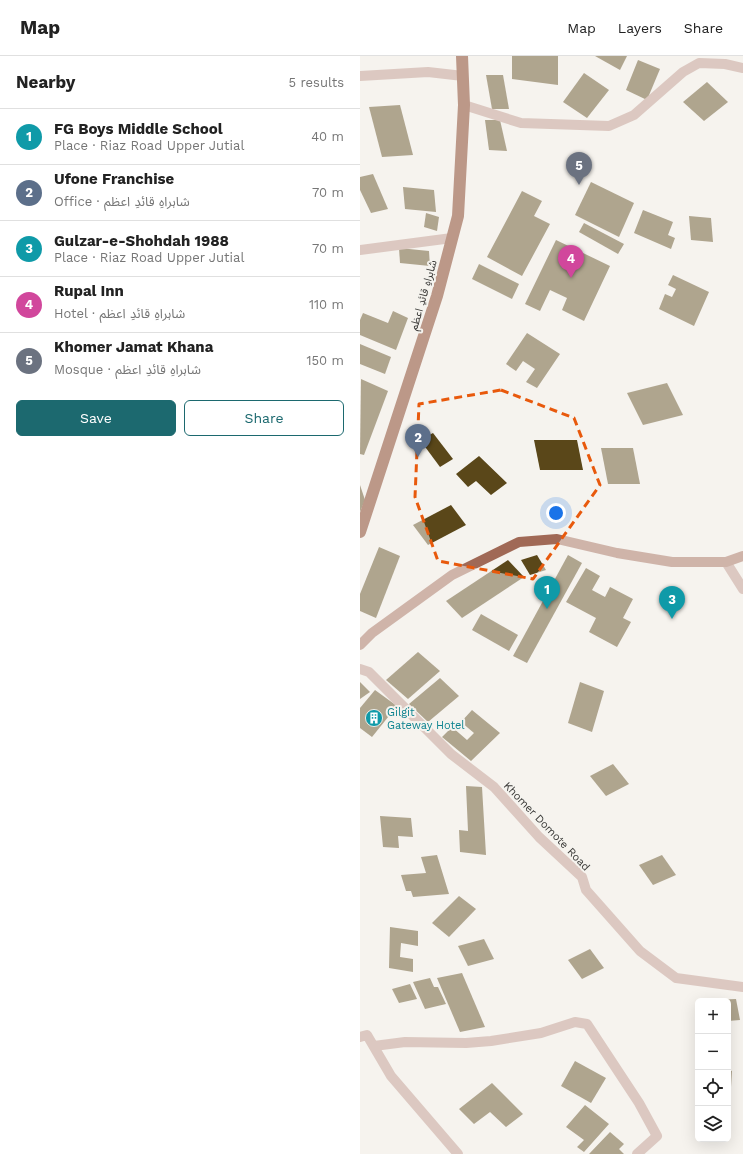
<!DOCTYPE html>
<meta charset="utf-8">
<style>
body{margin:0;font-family:"Work Sans","Noto Sans Arabic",sans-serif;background:#f6f6f6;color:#222}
.controls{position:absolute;right:12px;bottom:12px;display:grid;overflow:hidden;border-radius:6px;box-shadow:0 4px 16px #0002}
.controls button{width:36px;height:36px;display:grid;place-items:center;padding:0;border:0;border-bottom:1px solid #e0e0e0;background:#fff;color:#222;font:20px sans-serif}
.you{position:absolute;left:196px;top:457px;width:14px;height:14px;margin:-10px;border:3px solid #fff;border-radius:50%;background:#1a73e8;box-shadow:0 0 0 6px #1a73e833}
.badge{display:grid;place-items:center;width:26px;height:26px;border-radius:50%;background:#1c696f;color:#fff;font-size:13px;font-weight:700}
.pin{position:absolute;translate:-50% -33px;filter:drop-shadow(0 1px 2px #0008)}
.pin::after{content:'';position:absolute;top:21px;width:14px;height:12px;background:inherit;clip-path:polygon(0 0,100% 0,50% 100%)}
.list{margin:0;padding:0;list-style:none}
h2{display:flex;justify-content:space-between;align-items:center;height:52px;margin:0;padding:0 16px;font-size:17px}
h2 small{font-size:13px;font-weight:400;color:#767676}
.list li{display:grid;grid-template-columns:26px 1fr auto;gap:12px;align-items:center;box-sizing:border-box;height:56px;padding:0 16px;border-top:1px solid #e0e0e0}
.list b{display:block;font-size:15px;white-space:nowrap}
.list p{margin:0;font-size:13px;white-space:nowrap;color:#767676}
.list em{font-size:13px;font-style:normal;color:#767676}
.actions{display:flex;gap:8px;padding:12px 16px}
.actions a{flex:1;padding:9px 0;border:1px solid #1c696f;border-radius:6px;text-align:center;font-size:14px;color:#1c696f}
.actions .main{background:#1c696f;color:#fff}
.icon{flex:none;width:22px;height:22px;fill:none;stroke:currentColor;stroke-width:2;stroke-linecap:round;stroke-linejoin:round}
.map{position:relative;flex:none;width:383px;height:1098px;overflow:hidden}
header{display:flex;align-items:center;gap:24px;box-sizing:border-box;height:56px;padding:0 20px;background:#fff;border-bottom:1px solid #e0e0e0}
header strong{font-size:19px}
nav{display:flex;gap:22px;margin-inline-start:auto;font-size:14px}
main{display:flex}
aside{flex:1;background:#fff}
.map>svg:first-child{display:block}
.building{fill:#5a4719}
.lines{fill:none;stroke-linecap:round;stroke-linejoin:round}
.street{stroke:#bd9689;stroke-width:10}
.secondary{stroke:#a06956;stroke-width:10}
.highway{stroke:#752a0c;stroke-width:12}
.marked{fill:none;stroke:#e8590c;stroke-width:3;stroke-dasharray:8 5;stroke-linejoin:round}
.labels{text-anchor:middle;stroke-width:4;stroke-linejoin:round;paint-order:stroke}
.street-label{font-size:11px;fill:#3a3937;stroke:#f5f3ee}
.culture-label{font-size:11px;fill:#0d838f;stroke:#f5f3ee;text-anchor:start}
</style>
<header>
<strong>Map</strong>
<nav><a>Map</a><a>Layers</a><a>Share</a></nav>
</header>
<main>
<aside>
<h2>Nearby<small>5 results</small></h2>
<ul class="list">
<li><span class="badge" style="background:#0f9aa8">1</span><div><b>FG Boys Middle School</b><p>Place · Riaz Road Upper Jutial</p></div><em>40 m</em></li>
<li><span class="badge" style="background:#5c6f8a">2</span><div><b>Ufone Franchise</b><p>Office · شاہراہِ قائدِ اعظم</p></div><em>70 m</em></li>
<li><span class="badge" style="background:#0f9aa8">3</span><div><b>Gulzar-e-Shohdah 1988</b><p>Place · Riaz Road Upper Jutial</p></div><em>70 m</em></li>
<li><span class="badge" style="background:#d1479c">4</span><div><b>Rupal Inn</b><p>Hotel · شاہراہِ قائدِ اعظم</p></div><em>110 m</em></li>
<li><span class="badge" style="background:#6b7280">5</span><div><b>Khomer Jamat Khana</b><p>Mosque · شاہراہِ قائدِ اعظم</p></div><em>150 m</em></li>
</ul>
<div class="actions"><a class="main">Save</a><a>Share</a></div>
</aside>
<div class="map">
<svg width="383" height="1098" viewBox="0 0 383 1098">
<rect width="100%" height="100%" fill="#f5f3ee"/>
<g class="building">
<polygon points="152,0 198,0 198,29 152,23"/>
<polygon points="235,0 267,0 260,14"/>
<polygon points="278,4 300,13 287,44 266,34"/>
<polygon points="224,17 249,34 227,62 203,46"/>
<polygon points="126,19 143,19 149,53 132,53"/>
<polygon points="347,26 368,46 344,65 323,46"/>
<polygon points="40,49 53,99 22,101 9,51"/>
<polygon points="125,64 140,64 147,95 129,94"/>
<polygon points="13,118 28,153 11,157 0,134 0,121"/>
<polygon points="231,126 274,147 259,181 215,159"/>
<polygon points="43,131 74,134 76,156 45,153"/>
<polygon points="162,135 182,145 174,160 190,168 162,220 127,201"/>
<polygon points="283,154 313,166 308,179 315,182 311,193 274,177"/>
<polygon points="66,157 79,161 77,175 64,171"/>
<polygon points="329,160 351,162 353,186 331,184"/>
<polygon points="224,167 264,188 258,198 219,176"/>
<polygon points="196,184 250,210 224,265 202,254 207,242 190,234 180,255 165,248"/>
<polygon points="39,192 69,195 70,210 40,207"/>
<polygon points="119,208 159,228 152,243 112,223"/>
<polygon points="313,219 349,236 334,270 299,253 305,238 312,241 316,233 308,229"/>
<polygon points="33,255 48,262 36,294 0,279 0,264 3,257 28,267"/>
<polygon points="167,277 200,298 177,332 166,326 175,313 163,305 156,315 146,308"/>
<polygon points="0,288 31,301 25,318 0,308"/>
<polygon points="1,323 28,335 4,399 0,398"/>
<polygon points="307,327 323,359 283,369 267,337"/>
<polygon points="73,377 93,403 80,411 60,384"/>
<polygon points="174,384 217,384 223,414 180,414"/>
<polygon points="241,392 273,392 280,428 248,428"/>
<polygon points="119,400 147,427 131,439 116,425 108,431 96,418"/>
<polygon points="0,429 5,444 0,456"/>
<polygon points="91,449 106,469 68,489 53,469"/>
<polygon points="19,491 40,500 16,562 0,555 0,538"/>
<polygon points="177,499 186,514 170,519 161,504"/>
<polygon points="208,499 222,507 167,607 153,600"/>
<polygon points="148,504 164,521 102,562 86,545"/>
<polygon points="226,512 240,520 232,534 245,541 250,531 273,543 263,562 271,566 257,591 229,576 236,562 206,546"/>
<polygon points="121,558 158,579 149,595 112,574"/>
<polygon points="58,596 80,615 48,643 26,624"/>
<polygon points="80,622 99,640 68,666 49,648"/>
<polygon points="0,626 10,636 0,643"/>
<polygon points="220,626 244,635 232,676 208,667"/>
<polygon points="15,634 37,650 12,681 0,672 0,652"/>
<polygon points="112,654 140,677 111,705 82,681 92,671 107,684 114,677 101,666"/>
<polygon points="253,708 269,728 246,740 230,720"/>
<polygon points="106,730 122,731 126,799 100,796 99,774 108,775"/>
<polygon points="20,760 51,762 53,781 38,780 39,792 23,791"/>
<polygon points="77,799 89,838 53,841 51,835 46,835 41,819 66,817 61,801"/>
<polygon points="302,799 316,819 293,829 279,809"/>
<polygon points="99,840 116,853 89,881 72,867"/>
<polygon points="30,871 58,875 58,890 41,887 40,901 53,903 53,916 29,912"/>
<polygon points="124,883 134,903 108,910 98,890"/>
<polygon points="230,893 244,912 222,923 208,904"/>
<polygon points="102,917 125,971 100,976 77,922"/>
<polygon points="70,922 74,931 78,931 86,948 65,953 53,926"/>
<polygon points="50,928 57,943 39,947 32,933"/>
<polygon points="376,943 380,964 368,965 368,945 352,945 352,944"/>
<polygon points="215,1005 246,1022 231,1047 201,1030"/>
<polygon points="368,1014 372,1015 370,1048 368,1047"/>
<polygon points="132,1027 163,1058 146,1071 130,1056 114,1068 99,1053"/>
<polygon points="225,1049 249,1068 224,1096 217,1091 224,1084 206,1071"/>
<polygon points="250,1076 264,1088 259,1093 264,1098 229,1098"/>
</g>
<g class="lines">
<g class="street">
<polyline points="0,20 68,16 103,20"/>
<polyline points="104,49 161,67 249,70 274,59 323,16 339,7 365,8 383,12"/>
<polyline points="0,194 92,182"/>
<polyline points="366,506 383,533"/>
<polyline points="0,613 9,616 91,698 134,731 179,781 222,821 226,834 280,895 316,922 383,931"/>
<polyline points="0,981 7,979 31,1020 98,1098"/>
<polyline points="14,990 45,986 106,987 131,985 181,977 215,966 227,968 279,1047 297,1080 277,1098"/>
</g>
<polyline class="secondary" points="0,589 12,577 92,519 159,486 197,483 257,497 312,506 366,506 383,500"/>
<polyline class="highway" points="0,476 77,240 98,160 104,49 102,0"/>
</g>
<path d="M0 0H383V1098H0ZM141,334L214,362L240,429L173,523L78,505L55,441L59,348Z" fill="#f5f3ee" fill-opacity=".55" fill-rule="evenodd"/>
<path class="marked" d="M141,334L214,362L240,429L173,523L78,505L55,441L59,348Z"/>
<defs>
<g id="building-disc" transform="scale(0.9)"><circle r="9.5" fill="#0f9aa8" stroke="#f5f3ee"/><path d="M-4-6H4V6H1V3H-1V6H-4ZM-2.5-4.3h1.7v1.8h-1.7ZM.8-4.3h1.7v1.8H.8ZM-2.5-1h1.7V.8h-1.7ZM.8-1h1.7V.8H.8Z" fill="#fff"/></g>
</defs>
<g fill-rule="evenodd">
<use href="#building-disc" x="14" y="662"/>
</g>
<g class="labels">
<g class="street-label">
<text transform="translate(63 239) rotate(-74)" y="4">شاہراہِ قائدِ اعظم</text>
<text transform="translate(187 770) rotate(46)" y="4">Khomer Domote Road</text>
</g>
<g class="culture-label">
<text x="27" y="660">Gilgit<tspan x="27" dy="13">Gateway Hotel</tspan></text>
</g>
</g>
</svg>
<div class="controls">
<button>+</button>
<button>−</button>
<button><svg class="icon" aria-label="locate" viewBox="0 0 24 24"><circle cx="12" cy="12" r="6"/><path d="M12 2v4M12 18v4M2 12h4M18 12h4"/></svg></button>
<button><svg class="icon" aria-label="layers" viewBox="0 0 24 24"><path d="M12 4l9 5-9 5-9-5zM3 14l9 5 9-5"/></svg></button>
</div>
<div class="you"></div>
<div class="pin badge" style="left:187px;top:553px;background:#0f9aa8">1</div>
<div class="pin badge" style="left:58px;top:401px;background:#5c6f8a">2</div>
<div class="pin badge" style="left:312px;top:563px;background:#0f9aa8">3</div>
<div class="pin badge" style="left:211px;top:222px;background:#d1479c">4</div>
<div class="pin badge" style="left:219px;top:129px;background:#6b7280">5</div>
</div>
</main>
